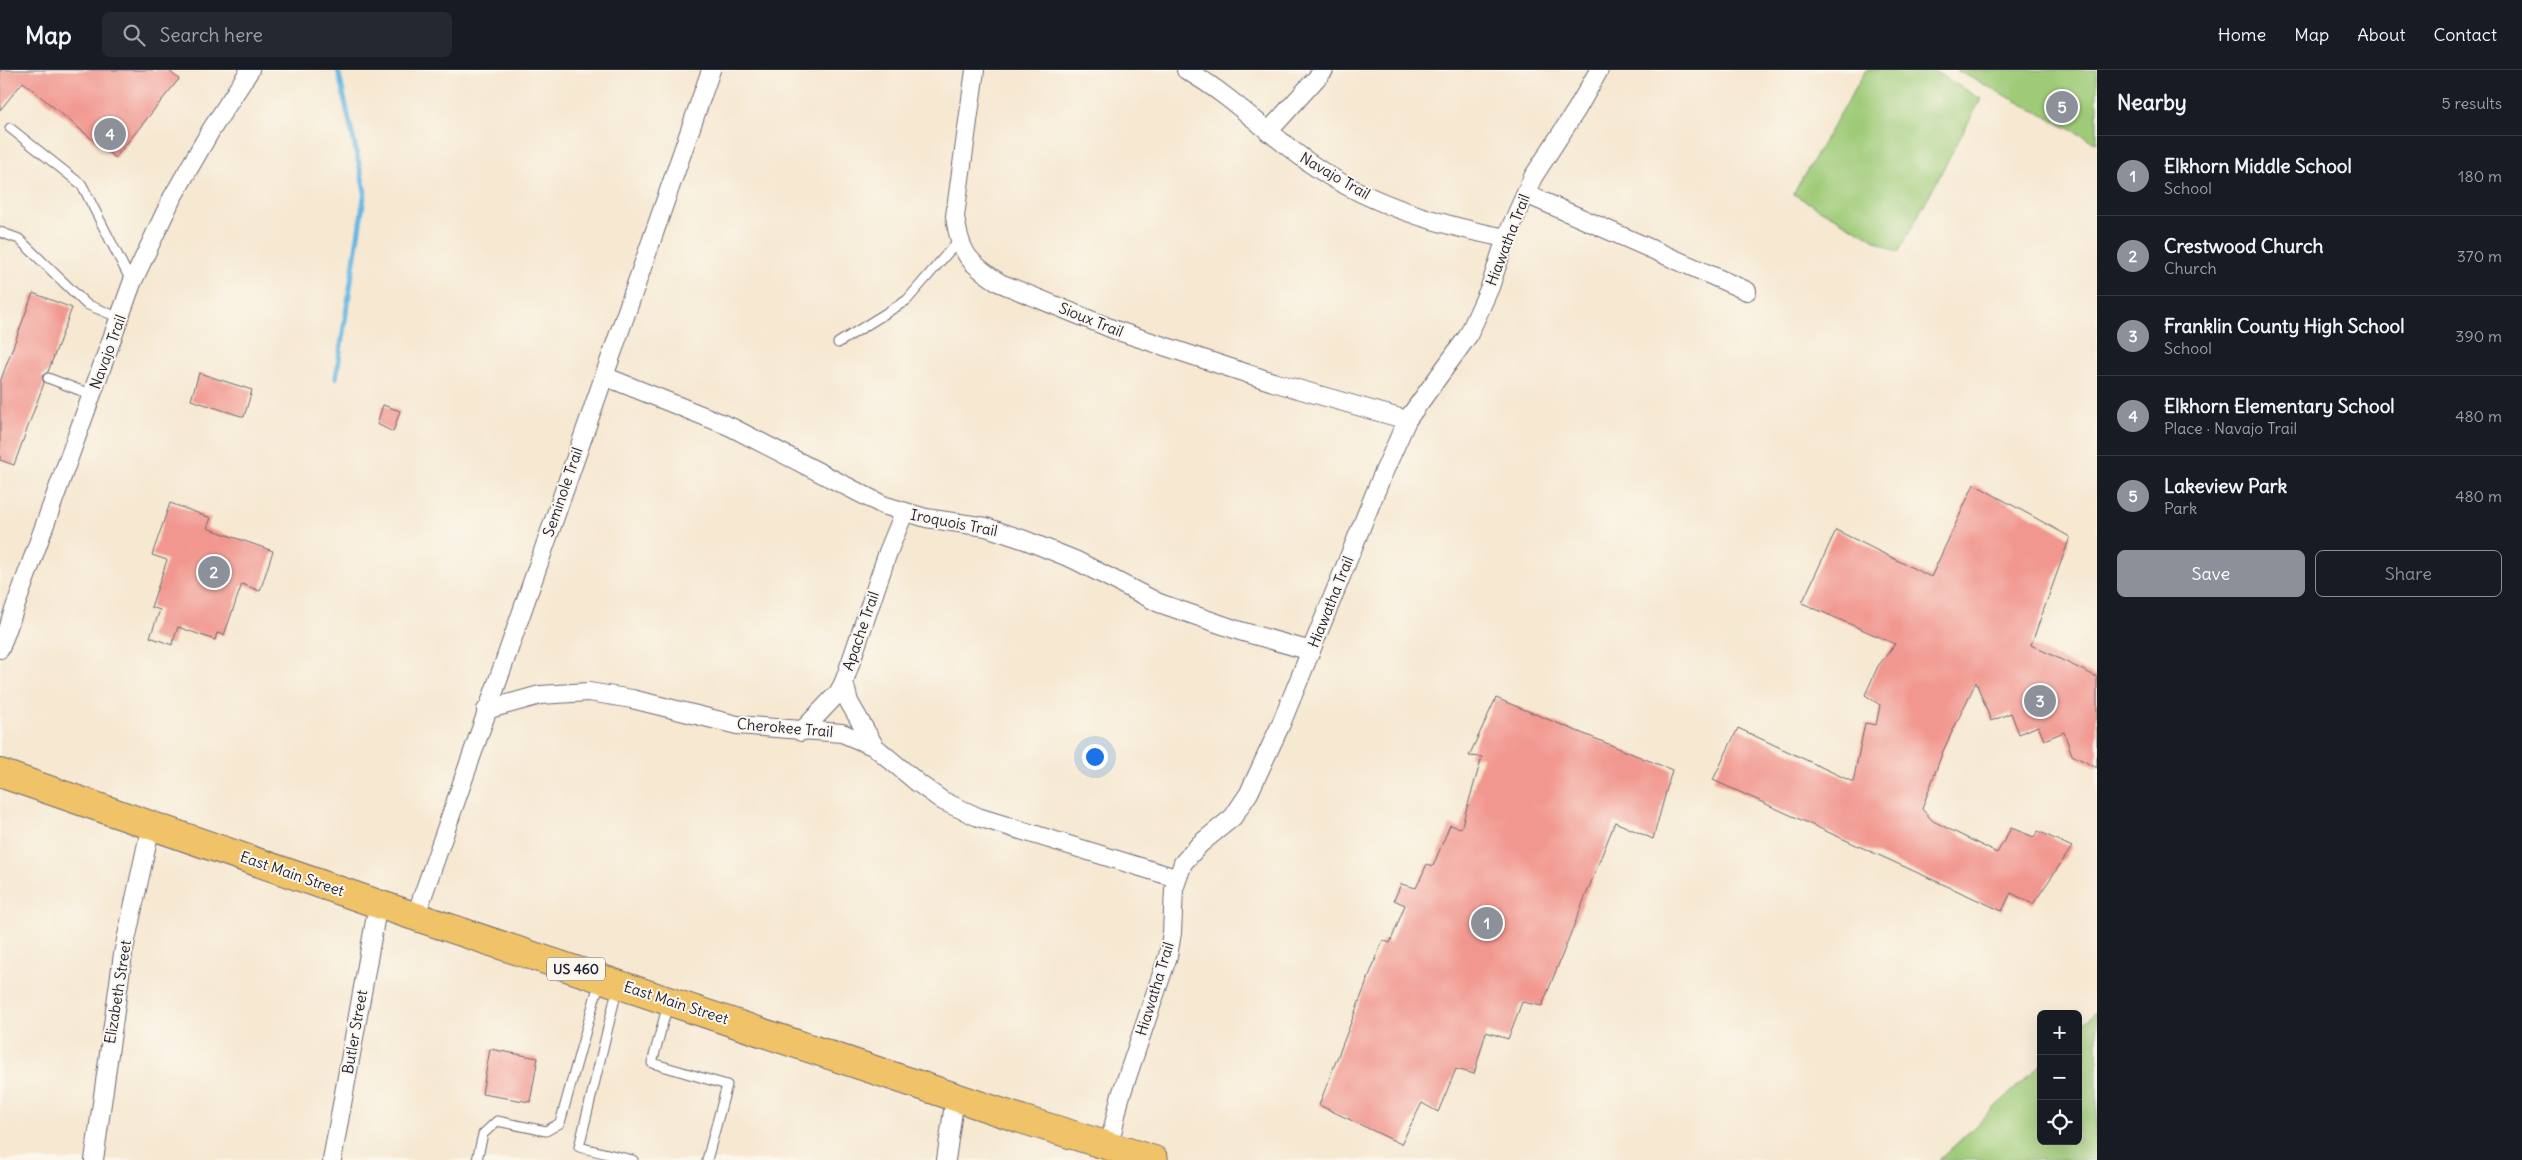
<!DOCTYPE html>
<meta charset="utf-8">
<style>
body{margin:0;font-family:Delius,sans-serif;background:#242831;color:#f1f3f6}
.controls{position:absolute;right:15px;bottom:15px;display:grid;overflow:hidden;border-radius:8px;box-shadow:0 5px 20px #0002}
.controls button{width:45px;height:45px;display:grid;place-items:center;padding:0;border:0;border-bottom:1px solid #363941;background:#171b24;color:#f1f3f6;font:25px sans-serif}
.you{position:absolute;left:1094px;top:686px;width:18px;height:18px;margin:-12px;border:4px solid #fff;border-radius:50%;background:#1a73e8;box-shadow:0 0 0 8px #1a73e833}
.badge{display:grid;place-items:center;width:32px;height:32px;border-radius:50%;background:#8c9099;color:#fff;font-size:16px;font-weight:700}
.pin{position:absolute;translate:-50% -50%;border:2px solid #fff;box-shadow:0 1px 5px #0006}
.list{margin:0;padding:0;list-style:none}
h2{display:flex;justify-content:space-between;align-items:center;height:65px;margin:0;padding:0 20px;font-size:21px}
h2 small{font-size:16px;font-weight:400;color:#9ea1a6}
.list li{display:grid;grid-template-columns:32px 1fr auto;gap:15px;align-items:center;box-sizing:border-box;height:80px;padding:0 20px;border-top:1px solid #363941}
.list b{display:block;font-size:19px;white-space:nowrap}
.list p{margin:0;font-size:16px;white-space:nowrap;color:#9ea1a6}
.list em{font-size:16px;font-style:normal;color:#9ea1a6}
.actions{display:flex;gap:10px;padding:15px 20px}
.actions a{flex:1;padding:11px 0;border:1px solid #8c9099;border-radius:8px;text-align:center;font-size:18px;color:#8c9099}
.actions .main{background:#8c9099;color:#fff}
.icon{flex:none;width:28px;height:28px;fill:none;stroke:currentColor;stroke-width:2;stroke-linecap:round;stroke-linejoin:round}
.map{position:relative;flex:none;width:2097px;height:1090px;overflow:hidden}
header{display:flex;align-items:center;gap:30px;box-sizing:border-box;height:70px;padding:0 25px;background:#171b24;border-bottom:1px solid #363941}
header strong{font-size:24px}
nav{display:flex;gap:28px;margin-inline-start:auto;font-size:18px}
.search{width:350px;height:45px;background:#242831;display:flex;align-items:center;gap:12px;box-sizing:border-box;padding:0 18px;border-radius:8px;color:#9ea1a6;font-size:19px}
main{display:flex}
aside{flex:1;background:#171b24}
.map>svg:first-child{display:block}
.green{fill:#9fcb78;stroke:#60765a}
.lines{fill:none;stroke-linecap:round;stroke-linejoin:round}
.stream{stroke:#67b7e2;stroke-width:5}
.building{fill:#f1978f}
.service-casing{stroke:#6c6770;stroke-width:11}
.minor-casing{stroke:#6c6770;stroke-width:20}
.primary-casing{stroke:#6c6770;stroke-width:30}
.service{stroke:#fff;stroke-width:9}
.minor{stroke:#fff;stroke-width:18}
.primary{stroke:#f1c369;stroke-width:28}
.labels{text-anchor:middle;stroke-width:4;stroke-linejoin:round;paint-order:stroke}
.shield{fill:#fbf7ec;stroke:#636270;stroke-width:1}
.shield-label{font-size:14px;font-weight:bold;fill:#22223b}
.street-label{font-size:15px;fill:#22223b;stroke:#fbf7ec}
</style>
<header>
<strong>Map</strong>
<div class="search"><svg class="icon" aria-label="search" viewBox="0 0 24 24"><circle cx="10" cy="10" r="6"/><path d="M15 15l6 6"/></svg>Search here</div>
<nav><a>Home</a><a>Map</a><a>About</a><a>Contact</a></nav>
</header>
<main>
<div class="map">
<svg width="2097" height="1090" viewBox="0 0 2097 1090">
<rect width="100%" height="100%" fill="#fbf7ec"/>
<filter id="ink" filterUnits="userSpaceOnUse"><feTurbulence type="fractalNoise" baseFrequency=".02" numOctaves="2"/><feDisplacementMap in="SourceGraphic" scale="10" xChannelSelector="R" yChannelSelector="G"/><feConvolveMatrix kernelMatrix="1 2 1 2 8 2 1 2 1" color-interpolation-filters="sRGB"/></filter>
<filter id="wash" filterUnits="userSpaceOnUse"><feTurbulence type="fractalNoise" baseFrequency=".0096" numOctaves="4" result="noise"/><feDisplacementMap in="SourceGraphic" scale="20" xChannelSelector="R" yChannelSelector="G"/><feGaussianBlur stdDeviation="1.12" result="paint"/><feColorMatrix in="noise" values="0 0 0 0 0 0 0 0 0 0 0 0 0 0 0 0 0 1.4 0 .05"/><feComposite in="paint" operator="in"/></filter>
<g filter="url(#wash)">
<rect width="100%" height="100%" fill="#f6e8d1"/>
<g class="green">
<polygon points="1866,0 1932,0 1981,29 1898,183 1793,124"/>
<polygon points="1956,0 2097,0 2097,73"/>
<polygon points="2097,941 2097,1090 1939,1090 2041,994 2041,1071 2078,1071 2078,958"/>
</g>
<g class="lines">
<polyline class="stream" points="336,308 365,121 338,0"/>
</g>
<g id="blocks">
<g class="building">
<polygon points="0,0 168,0 179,9 115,88 23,12 0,40"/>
<polygon points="33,223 72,238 48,302 42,306 44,313 14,395 0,390 0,312"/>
<polygon points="199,303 252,320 244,347 191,330"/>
<polygon points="383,335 400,341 393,362 377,354"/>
<polygon points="1974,414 2070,467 2031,575 2097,607 2097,698 2072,685 2064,662 2044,670 2038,656 2019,664 2011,643 1991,651 1976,612 1943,681 1922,739 1933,751 1997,783 2011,758 2034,767 2038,761 2072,777 2033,834 2011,823 2002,841 1713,710 1738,658 1853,712 1865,653 1876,655 1880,635 1865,625 1878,596 1895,574 1802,533 1836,460 1931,507"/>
<polygon points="170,433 211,448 207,458 273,481 260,521 242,514 224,565 217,563 215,570 178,557 172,575 150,567 160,540 151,537 167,490 152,485"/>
<polygon points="1496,628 1672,700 1653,769 1615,752 1542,936 1522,932 1508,969 1486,962 1474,1004 1456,999 1438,1042 1422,1033 1401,1074 1319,1035 1383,870 1390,873 1405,835 1394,830 1401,814 1416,818 1427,794 1433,796 1450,755 1461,758 1482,687 1469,686"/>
<polygon points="490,979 538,988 530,1032 482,1024"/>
</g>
</g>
</g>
<g filter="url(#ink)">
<use href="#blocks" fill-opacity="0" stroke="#6c6770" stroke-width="1"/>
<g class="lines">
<g class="service-casing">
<g id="service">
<polyline points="10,58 82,115 132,213"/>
<polyline points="0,162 19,169 86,234 120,248"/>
<polyline points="838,273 907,230 958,171"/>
<polyline points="48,308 92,325"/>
<polyline points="618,916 579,1077 633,1090"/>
<polyline points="668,934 652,993 727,1015 707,1090"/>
<polyline points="477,1090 483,1064 497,1051 546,1061 560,1053 600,910"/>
</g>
</g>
<g class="minor-casing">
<g id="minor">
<path d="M975,0L955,146C960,184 969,193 1000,213L1115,260L1273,312L1407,350"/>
<path d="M1186,0C1232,26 1269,65 1311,94C1368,134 1439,155 1506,168"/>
<polyline points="1268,62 1324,0"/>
<polyline points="1526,124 1747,221"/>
<polyline points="604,306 731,357 883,435 926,448 986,457 1025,470 1075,490 1159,533 1240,561 1311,581"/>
<polyline points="0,579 132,213 172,128 211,60 250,0"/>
<polyline points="486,640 540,625 589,622 632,629 737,655 842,663 875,677 918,713 943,731 978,747 1176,808"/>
<polyline points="801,662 838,623 844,612"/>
<polyline points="875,677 849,632 844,612 888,482 904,443"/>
<polyline points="416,845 711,0"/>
<polyline points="1109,1076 1120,1028 1168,886 1172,863 1174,819 1183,793 1200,774 1233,747 1249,723 1281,654 1382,406 1407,350 1468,266 1490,217 1506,168 1533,107 1577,39 1599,0"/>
<polyline points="94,1090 123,884 151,755"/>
<polyline points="332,1090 378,834"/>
<polyline points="946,1090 955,1027"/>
</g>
</g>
<g class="primary-casing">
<polyline id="primary" points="0,703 378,834 1021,1049 1154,1090"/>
</g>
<use href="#service" class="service"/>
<use href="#minor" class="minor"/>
<use href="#primary" class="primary"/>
</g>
</g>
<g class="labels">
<rect class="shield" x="547" y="887.5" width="58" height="23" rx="4"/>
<g class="shield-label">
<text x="576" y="904">US 460</text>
</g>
<g class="street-label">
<text transform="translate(1335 106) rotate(30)" y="5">Navajo Trail</text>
<text transform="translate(1508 170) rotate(-69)" y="5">Hiawatha Trail</text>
<text transform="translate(1091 250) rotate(22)" y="5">Sioux Trail</text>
<text transform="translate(108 282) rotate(-70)" y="5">Navajo Trail</text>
<text transform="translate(563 422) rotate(-71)" y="5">Seminole Trail</text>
<text transform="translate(954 453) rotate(11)" y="5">Iroquois Trail</text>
<text transform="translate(1331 532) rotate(-68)" y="5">Hiawatha Trail</text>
<text transform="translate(861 561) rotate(-71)" y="5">Apache Trail</text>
<text transform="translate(785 658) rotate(5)" y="5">Cherokee Trail</text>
<text transform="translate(292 804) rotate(19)" y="5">East Main Street</text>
<text transform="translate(1155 919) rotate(-73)" y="5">Hiawatha Trail</text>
<text transform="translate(118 922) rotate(-81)" y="5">Elizabeth Street</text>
<text transform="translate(676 933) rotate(18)" y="5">East Main Street</text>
<text transform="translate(355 962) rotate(-80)" y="5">Butler Street</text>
</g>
</g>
</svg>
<div class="controls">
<button>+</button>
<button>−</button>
<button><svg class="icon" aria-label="locate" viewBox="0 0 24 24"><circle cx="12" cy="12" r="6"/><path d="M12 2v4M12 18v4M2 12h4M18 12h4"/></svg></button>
</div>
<div class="you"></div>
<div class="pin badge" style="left:1487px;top:853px">1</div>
<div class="pin badge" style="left:214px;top:502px">2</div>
<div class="pin badge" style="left:2040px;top:631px">3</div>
<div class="pin badge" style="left:110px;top:64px">4</div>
<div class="pin badge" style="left:2062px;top:37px">5</div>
</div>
<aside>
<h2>Nearby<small>5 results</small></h2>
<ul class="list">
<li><span class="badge">1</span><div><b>Elkhorn Middle School</b><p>School</p></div><em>180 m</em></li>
<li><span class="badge">2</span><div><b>Crestwood Church</b><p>Church</p></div><em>370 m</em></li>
<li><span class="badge">3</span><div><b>Franklin County High School</b><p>School</p></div><em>390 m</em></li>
<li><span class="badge">4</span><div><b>Elkhorn Elementary School</b><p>Place · Navajo Trail</p></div><em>480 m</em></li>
<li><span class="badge">5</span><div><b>Lakeview Park</b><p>Park</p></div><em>480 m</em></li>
</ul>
<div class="actions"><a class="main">Save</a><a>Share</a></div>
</aside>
</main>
